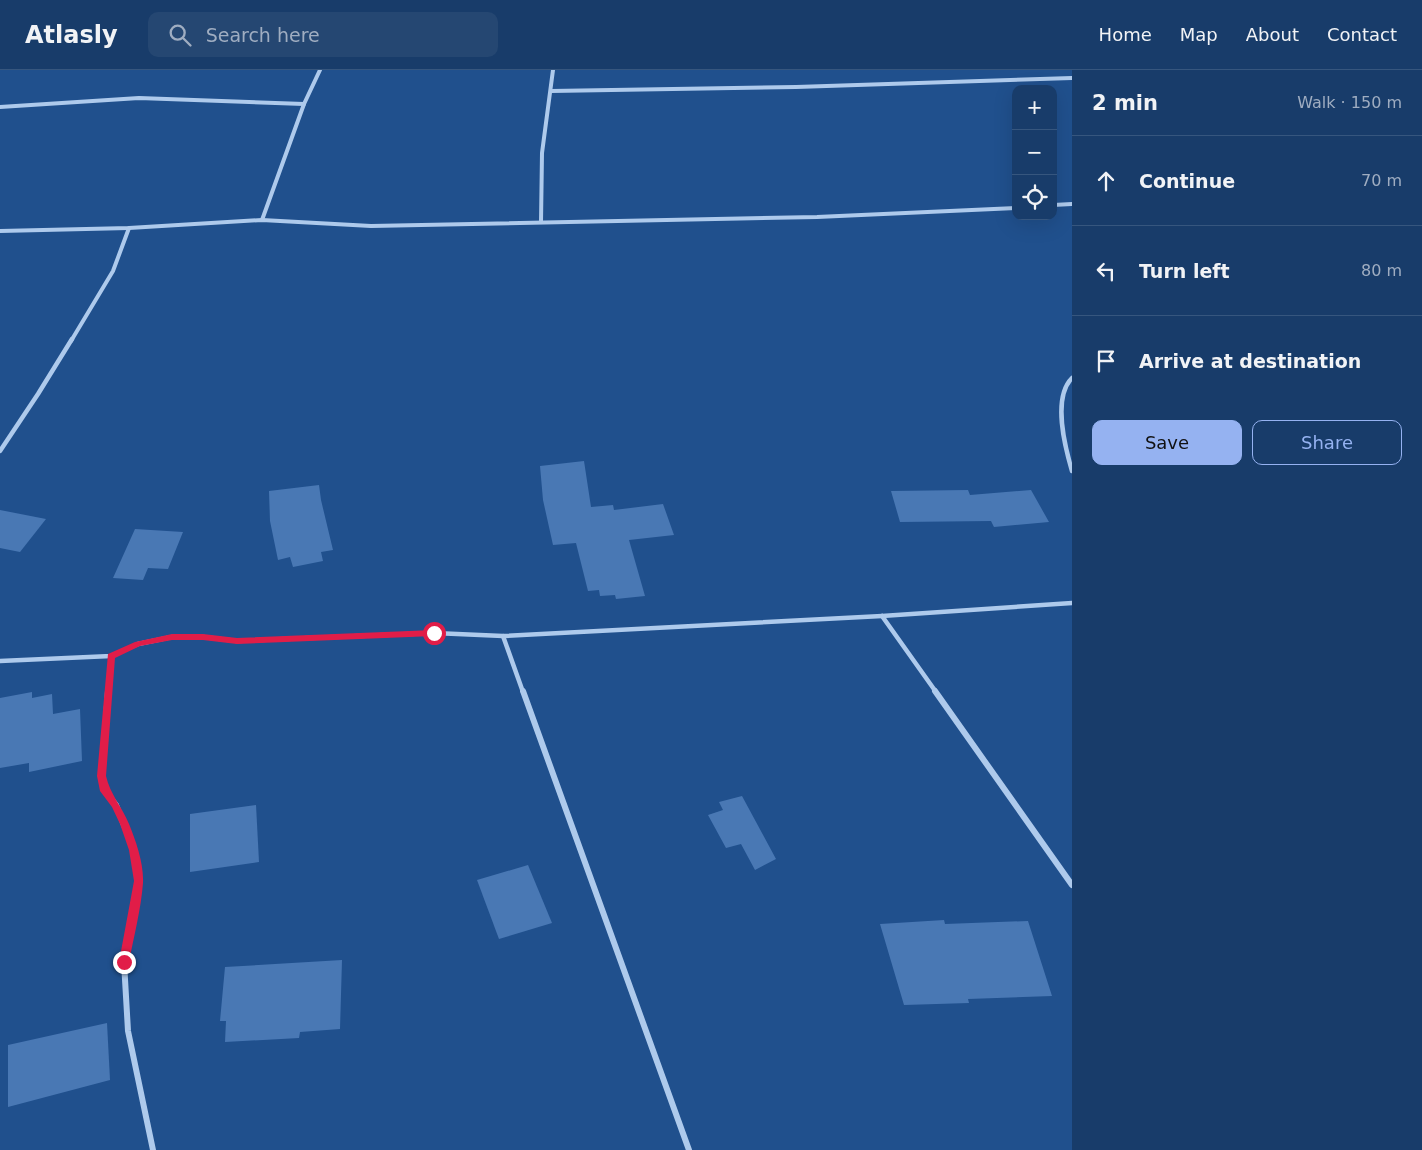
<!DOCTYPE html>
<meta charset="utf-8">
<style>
body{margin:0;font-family:"DejaVu Sans",sans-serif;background:#254772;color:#f1f3f6}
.controls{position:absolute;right:15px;top:15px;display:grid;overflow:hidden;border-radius:10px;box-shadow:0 5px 20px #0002}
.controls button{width:45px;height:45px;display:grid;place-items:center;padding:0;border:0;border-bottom:1px solid #36567e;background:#183c6a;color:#f1f3f6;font:25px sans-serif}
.stop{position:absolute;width:15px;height:15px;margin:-11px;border:4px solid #e11d48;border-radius:50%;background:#fff}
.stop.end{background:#e11d48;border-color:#fff;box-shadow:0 1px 5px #0008}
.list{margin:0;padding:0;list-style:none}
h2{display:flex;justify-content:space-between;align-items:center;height:65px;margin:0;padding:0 20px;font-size:21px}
h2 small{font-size:16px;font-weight:400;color:#9fadc1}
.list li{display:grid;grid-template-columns:32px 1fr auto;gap:15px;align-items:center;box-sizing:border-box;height:90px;padding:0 20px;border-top:1px solid #36567e}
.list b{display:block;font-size:19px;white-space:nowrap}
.list em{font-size:16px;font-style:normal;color:#9fadc1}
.actions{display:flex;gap:10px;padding:15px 20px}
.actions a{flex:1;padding:11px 0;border:1px solid #95b2f1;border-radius:10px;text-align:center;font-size:18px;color:#95b2f1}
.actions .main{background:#95b2f1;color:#111}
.icon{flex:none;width:28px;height:28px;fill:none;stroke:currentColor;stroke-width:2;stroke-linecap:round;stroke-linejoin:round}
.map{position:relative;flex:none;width:1072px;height:1080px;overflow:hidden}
header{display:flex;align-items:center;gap:30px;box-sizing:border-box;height:70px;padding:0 25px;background:#183c6a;border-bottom:1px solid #36567e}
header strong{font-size:24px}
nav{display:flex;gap:28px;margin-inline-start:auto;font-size:18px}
.search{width:350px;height:45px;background:#254772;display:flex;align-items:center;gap:12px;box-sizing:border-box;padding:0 18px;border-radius:10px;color:#9fadc1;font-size:19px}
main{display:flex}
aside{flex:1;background:#183c6a}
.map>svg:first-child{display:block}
.building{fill:#4978b4}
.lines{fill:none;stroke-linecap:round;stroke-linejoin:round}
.street-far2{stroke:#aecaec;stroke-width:4}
.street-far1{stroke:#aecaec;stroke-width:4.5}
.street{stroke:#aecaec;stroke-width:6}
.route{fill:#e11d48}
</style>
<header>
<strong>Atlasly</strong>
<div class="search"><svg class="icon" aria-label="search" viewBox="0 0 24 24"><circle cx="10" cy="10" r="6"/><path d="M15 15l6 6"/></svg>Search here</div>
<nav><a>Home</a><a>Map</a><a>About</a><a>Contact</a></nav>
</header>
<main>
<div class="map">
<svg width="1072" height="1080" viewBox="0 0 1072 1080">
<rect width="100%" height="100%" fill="#20508d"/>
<g class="building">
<polygon points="584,391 591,437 613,435 614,440 663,434 674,465 629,470 645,526 616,529 615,525 600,526 599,520 588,521 576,473 553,475 543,430 540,396"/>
<polygon points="319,415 321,430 333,480 321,482 323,491 293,497 290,487 278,490 270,451 269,421"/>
<polygon points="968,420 970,425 1031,420 1049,452 994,457 991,451 900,452 891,421"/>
<polygon points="0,440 46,449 20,482 0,478"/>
<polygon points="135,459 183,462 168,499 148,498 143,510 113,508"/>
<polygon points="32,622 32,628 52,624 53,644 80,639 82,691 29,702 29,693 0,698 0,628"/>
<polygon points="742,726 776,789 755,800 741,774 726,778 708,745 723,740 719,732"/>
<polygon points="256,735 259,792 190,802 190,744"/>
<polygon points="528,795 552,853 499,869 477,810"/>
<polygon points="944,850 945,854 1028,851 1052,926 968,929 969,933 904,935 880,854"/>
<polygon points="342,890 340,959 300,962 299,968 225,972 226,951 220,951 225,897"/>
<polygon points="107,953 110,1010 8,1037 8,975"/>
</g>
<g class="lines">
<g class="street-far2">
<polyline points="551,21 796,17 1072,8"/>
<polyline points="0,37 139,28 304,34"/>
<polyline points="1053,135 1072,134"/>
<polyline points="262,150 304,34 320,0"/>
<polyline points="541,152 542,83 553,0"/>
<polyline points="0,161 129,158 262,150 371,156 817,147 1016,138"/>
<polyline points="71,271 113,201 129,158"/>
</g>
<g class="street-far1">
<path d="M1072,308C1052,328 1065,377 1072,401"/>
<polyline points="0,381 38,324 72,269"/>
<polyline points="882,546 936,622"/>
<polyline points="503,566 523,622"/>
<polyline points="0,591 111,586 138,574 172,567 203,567 237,571 434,563 503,566 882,546 1072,533"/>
<polyline points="108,622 111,586"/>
</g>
<g class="street">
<polyline points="108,621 102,706 105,721 116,735 134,780 138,811 124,892 128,961 153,1080"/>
<polyline points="523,621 689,1080"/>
<polyline points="935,621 1072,815"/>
</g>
</g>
<path class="route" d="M434,560L438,563L434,566L237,574L203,570H172L140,576L115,588L106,706C110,724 122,737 129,754C136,771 144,794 143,813C141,839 134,866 129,892L124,897L121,895L119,892L134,811L129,780L120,754L112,737L100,721L97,706L108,584L135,572L172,564H203L237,568Z"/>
</svg>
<div class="controls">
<button>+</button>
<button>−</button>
<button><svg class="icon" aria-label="locate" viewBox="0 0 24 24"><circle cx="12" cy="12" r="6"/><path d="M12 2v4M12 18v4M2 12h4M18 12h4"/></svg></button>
</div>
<div class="stop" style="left:434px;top:563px"></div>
<div class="stop end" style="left:124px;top:892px"></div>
</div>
<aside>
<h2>2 min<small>Walk · 150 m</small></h2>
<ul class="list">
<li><svg class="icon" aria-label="ahead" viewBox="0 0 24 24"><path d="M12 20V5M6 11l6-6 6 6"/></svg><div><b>Continue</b></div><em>70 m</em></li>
<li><svg class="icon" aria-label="left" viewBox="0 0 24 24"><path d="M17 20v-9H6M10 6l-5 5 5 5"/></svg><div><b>Turn left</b></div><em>80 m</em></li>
<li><svg class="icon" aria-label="arrive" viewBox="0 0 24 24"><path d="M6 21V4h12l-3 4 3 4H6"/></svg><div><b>Arrive at destination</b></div></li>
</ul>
<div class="actions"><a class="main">Save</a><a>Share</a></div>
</aside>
</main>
